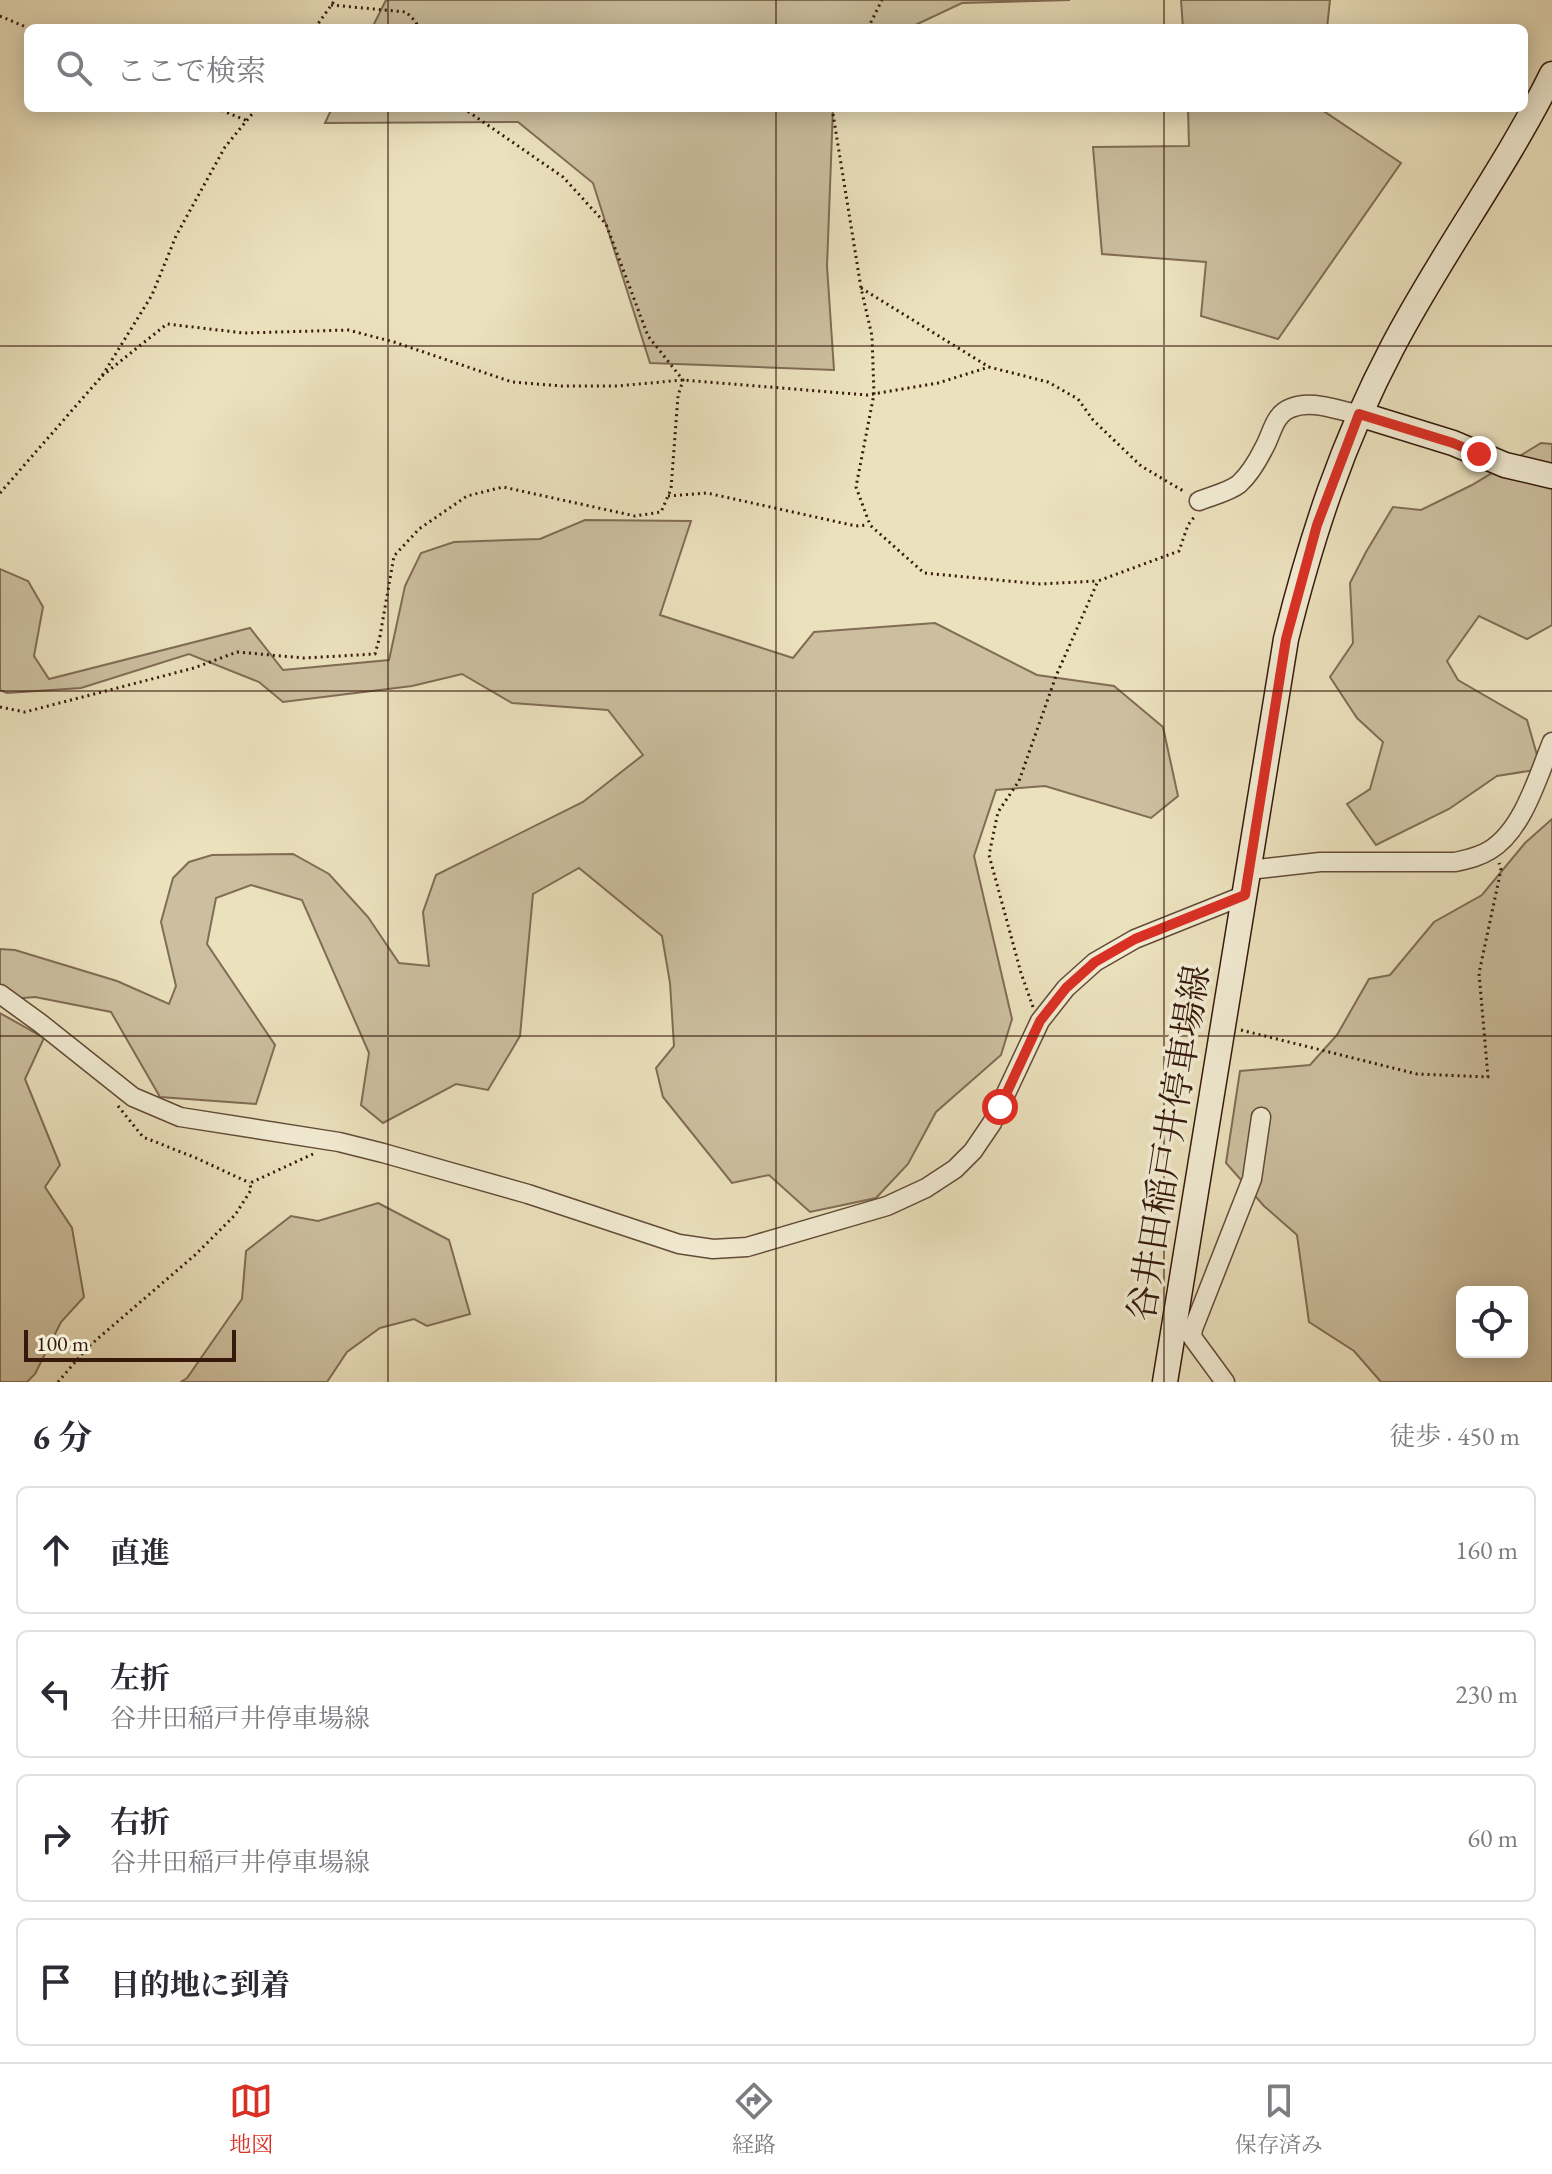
<!DOCTYPE html>
<html lang="ja">
<meta charset="utf-8">
<style>
body{margin:0;font-family:"EB Garamond","Noto Serif JP",serif;background:#f7f7f7;color:#2b2b33}
.controls{position:absolute;right:24px;bottom:24px;display:grid;overflow:hidden;border-radius:12px;box-shadow:0 4px 20px #0003}
.controls button{width:72px;height:72px;display:grid;place-items:center;padding:0;border:0;border-bottom:2px solid #e1e1e2;background:#fff;color:#2b2b33;font:40px sans-serif}
.scale{position:absolute;left:24px;bottom:20px;width:212px;box-sizing:border-box;padding-left:8px;border:4px solid #36190b;border-top:0;font-size:22px;line-height:28px;white-space:nowrap;color:#36190b;-webkit-text-stroke:6px #f2ecd4;paint-order:stroke}
.stop{position:absolute;width:24px;height:24px;margin:-18px;border:6px solid #d93025;border-radius:50%;background:#fff}
.stop.end{background:#d93025;border-color:#fff;box-shadow:0 2px 8px #0008}
.list{margin:0;padding:0;list-style:none}
h2{display:flex;justify-content:space-between;align-items:center;height:104px;margin:0;padding:0 32px;font-size:34px}
h2 small{font-size:26px;font-weight:400;color:#7c7c81}
.list li{display:grid;grid-template-columns:52px 1fr auto;gap:24px;align-items:center;box-sizing:border-box;height:128px;margin:0 16px 16px;padding:0 16px;border:2px solid #e1e1e2;border-radius:12px}
.list b{display:block;font-size:30px;white-space:nowrap}
.list p{margin:0;font-size:26px;white-space:nowrap;color:#7c7c81}
.list em{font-size:26px;font-style:normal;color:#7c7c81}
.icon{flex:none;width:44px;height:44px;fill:none;stroke:currentColor;stroke-width:2;stroke-linecap:round;stroke-linejoin:round}
.map{position:relative;flex:none;width:1552px;height:1382px;overflow:hidden}
.search{position:absolute;background:#fff;box-shadow:0 4px 20px #0003;left:24px;right:24px;top:24px;height:88px;display:flex;align-items:center;gap:20px;box-sizing:border-box;padding:0 28px;border-radius:12px;color:#7c7c81;font-size:30px}
.sheet{height:680px;background:#fff}
nav{display:flex;justify-content:space-around;align-items:center;box-sizing:border-box;height:112px;border-top:2px solid #e1e1e2;background:#fff;font-size:22px;color:#7c7c81}
nav a{display:grid;justify-items:center;gap:4px}
nav .on{color:#d93025}
.map>svg:first-child{display:block}
.green{fill:#ccbf9f;stroke:#816c55;stroke-width:2;fill-rule:evenodd}
.lines{fill:none;stroke-linecap:round;stroke-linejoin:round}
.minor-casing{stroke:#634b38;stroke-width:21}
.secondary-casing{stroke:#36190b;stroke-width:27}
.path{stroke:#36190b;stroke-width:3;stroke-dasharray:2 4;stroke-linecap:butt}
.minor{stroke:#f2ecd4;stroke-width:18}
.secondary{stroke:#f2ecd4;stroke-width:24}
.route{stroke:#d93025;stroke-width:10}
.grid{fill:none;stroke:#36190b;stroke-width:2;stroke-opacity:0.55}
.labels{text-anchor:middle;stroke-width:7;stroke-linejoin:round;paint-order:stroke}
.street-label{font-size:36px;fill:#36190b;stroke:#f2ecd4}
</style>
<div class="map">
<svg width="1552" height="1382" viewBox="0 0 1552 1382">
<rect width="100%" height="100%" fill="#ebe1bd"/>
<filter id="stains"><feTurbulence type="fractalNoise" baseFrequency=".0025" numOctaves="4"/><feColorMatrix values="0 0 0 0 .2 0 0 0 0 .09 0 0 0 0 .02 0 0 0 .5 -.17"/></filter>
<radialGradient id="worn" r=".72"><stop offset=".6" stop-color="#630" stop-opacity="0"/><stop offset="1" stop-color="#630" stop-opacity=".3"/></radialGradient>
<g class="green">
<polygon points="386,0 1070,0 962,3 909,28 372,28"/>
<polygon points="1181,0 1330,0 1327,28 1183,28"/>
<polygon points="332,108 833,108 827,266 834,370 650,363 593,183 518,122 325,123"/>
<polygon points="1188,108 1319,108 1401,163 1278,339 1201,316 1206,262 1102,254 1093,147 1189,146"/>
<polygon points="1541,443 1552,444 1552,625 1527,639 1479,616 1447,661 1458,680 1527,720 1541,769 1497,776 1449,809 1376,845 1347,804 1370,789 1383,742 1357,718 1330,677 1353,643 1350,583 1366,552 1393,507 1421,510 1472,485"/>
<polygon points="585,520 691,521 660,615 793,658 814,632 935,623 1037,675 1114,686 1163,727 1178,796 1151,818 1045,786 996,790 974,856 1012,1019 1001,1055 936,1112 908,1164 876,1198 810,1212 769,1175 732,1183 663,1097 656,1068 674,1046 670,983 662,936 579,868 533,894 520,1036 488,1090 456,1084 383,1123 361,1105 369,1053 302,900 251,885 216,898 207,944 275,1045 256,1104 160,1097 111,1012 35,997 0,1000 0,949 15,950 117,981 169,1004 176,986 161,922 173,878 189,862 212,855 293,854 329,874 368,917 399,963 429,966 423,912 436,875 583,802 643,755 608,710 512,703 462,674 412,686 283,702 259,682 189,654 81,688 7,693 0,690 0,569 28,581 43,607 34,656 49,679 250,628 283,670 389,660 405,586 421,553 454,542 540,539"/>
<path d="M1552,819V1382H1381L1354,1351L1309,1322L1297,1235L1264,1206L1226,1163L1240,1071L1310,1065L1337,1035L1369,979L1390,975L1434,922L1482,895L1525,843ZM1462,1292H1522V1352H1462Z"/>
<polygon points="0,1013 44,1038 25,1079 60,1165 45,1187 72,1228 84,1297 61,1322 35,1374 27,1382 0,1382"/>
<polygon points="378,1203 449,1240 470,1314 427,1326 414,1319 380,1328 347,1352 327,1382 181,1382 187,1378 242,1299 246,1251 291,1216 318,1221"/>
</g>
<g class="lines">
<g class="minor-casing">
<g id="minor">
<path d="M1199,501C1211,496 1229,492 1239,484C1249,475 1258,460 1264,448C1272,434 1274,414 1291,408C1312,399 1338,411 1359,414"/>
<path d="M1249,870L1320,862H1455C1468,859 1479,857 1490,850C1523,830 1538,776 1552,742"/>
<polyline points="0,994 40,1023 133,1097 180,1117 339,1142 383,1153 528,1194 679,1244 713,1249 747,1247 887,1206 926,1188 955,1169 973,1151 992,1123 1040,1021 1066,988 1095,962 1135,939 1245,895"/>
<polyline points="1225,1382 1192,1337 1193,1329 1252,1179 1261,1117"/>
</g>
</g>
<g class="secondary-casing">
<g id="secondary">
<polyline points="1359,414 1453,443 1505,465 1552,476"/>
<path d="M1165,1382L1286,639C1312,535 1342,443 1392,348C1441,254 1505,169 1552,74"/>
</g>
</g>
<g class="path">
<polyline points="331,5 406,12 416,22 418,28"/>
<polyline points="0,16 28,28"/>
<polyline points="315,28 335,0"/>
<polyline points="868,28 882,0"/>
<polyline points="216,108 248,121"/>
<polyline points="834,108 833,114 861,288 872,336 874,394 856,487 870,525 924,573 1040,584 1098,581"/>
<polyline points="861,288 989,367 1048,382 1078,399 1093,420 1141,466 1185,492"/>
<polyline points="102,376 167,324 244,333 348,330 394,342 512,382 562,386 617,386 683,380 867,395 938,383 989,367"/>
<polyline points="0,493 102,376 152,295 176,236 225,147 257,108"/>
<polyline points="668,496 707,493 856,526 868,525"/>
<polyline points="0,707 25,712 194,668 237,652 304,658 375,654 380,636 394,556 419,529 467,496 503,487 635,516 661,512 671,489 678,396 683,380 648,336 606,224 563,177 463,108"/>
<polyline points="1033,1007 1021,973 989,855 998,812 1019,781 1056,676 1098,581 1179,551 1188,525 1195,516"/>
<polyline points="1241,1030 1417,1074 1488,1077 1479,973 1501,870 1499,863"/>
<polyline points="118,1106 143,1137 196,1158 250,1183"/>
<polyline points="58,1382 88,1347 195,1255 235,1215 251,1190 250,1183 313,1154"/>
</g>
<use href="#minor" class="minor"/>
<use href="#secondary" class="secondary"/>
</g>
<g class="lines">
<polyline class="route" points="1000,1107 1040,1021 1066,988 1095,962 1135,939 1245,895 1286,639 1317,525 1359,414 1453,443 1479,454"/>
</g>
<path class="grid" d="M388,0V28M776,0V28M1164,0V28M388,108V1382M776,108V1382M1164,108V1382M0,346H1552M0,691H1552M0,1036H1552"/>
<g class="labels">
<g class="street-label">
<text transform="translate(1168 1143) rotate(-81)" y="13">谷井田稲戸井停車場線</text>
</g>
</g>
<rect width="100%" height="100%" filter="url(#stains)"/>
<rect width="100%" height="100%" fill="url(#worn)"/>
</svg>
<div class="controls">
<button><svg class="icon" aria-label="locate" viewBox="0 0 24 24"><circle cx="12" cy="12" r="6"/><path d="M12 2v4M12 18v4M2 12h4M18 12h4"/></svg></button>
</div>
<div class="scale">100 m</div>
<div class="stop" style="left:1000px;top:1107px"></div>
<div class="stop end" style="left:1479px;top:454px"></div>
<div class="search"><svg class="icon" aria-label="search" viewBox="0 0 24 24"><circle cx="10" cy="10" r="6"/><path d="M15 15l6 6"/></svg>ここで検索</div>
</div>
<section class="sheet">
<h2>6 分<small>徒歩 · 450 m</small></h2>
<ul class="list">
<li><svg class="icon" aria-label="ahead" viewBox="0 0 24 24"><path d="M12 20V5M6 11l6-6 6 6"/></svg><div><b>直進</b></div><em>160 m</em></li>
<li><svg class="icon" aria-label="left" viewBox="0 0 24 24"><path d="M17 20v-9H6M10 6l-5 5 5 5"/></svg><div><b>左折</b><p>谷井田稲戸井停車場線</p></div><em>230 m</em></li>
<li><svg class="icon" aria-label="right" viewBox="0 0 24 24"><path d="M7 20v-9h11M14 6l5 5-5 5"/></svg><div><b>右折</b><p>谷井田稲戸井停車場線</p></div><em>60 m</em></li>
<li><svg class="icon" aria-label="arrive" viewBox="0 0 24 24"><path d="M6 21V4h12l-3 4 3 4H6"/></svg><div><b>目的地に到着</b></div></li>
</ul>
</section>
<nav>
<a class="on"><svg class="icon" aria-label="map" viewBox="0 0 24 24"><path d="M3 6l6-2 6 2 6-2v14l-6 2-6-2-6 2zM9 4v14M15 6v14"/></svg>地図</a>
<a><svg class="icon" aria-label="directions" viewBox="0 0 24 24"><path d="M12 3l9 9-9 9-9-9zM9 14v-3h6M13 9l2 2-2 2"/></svg>経路</a>
<a><svg class="icon" aria-label="saved" viewBox="0 0 24 24"><path d="M7 4h10v16l-5-4-5 4z"/></svg>保存済み</a>
</nav>
